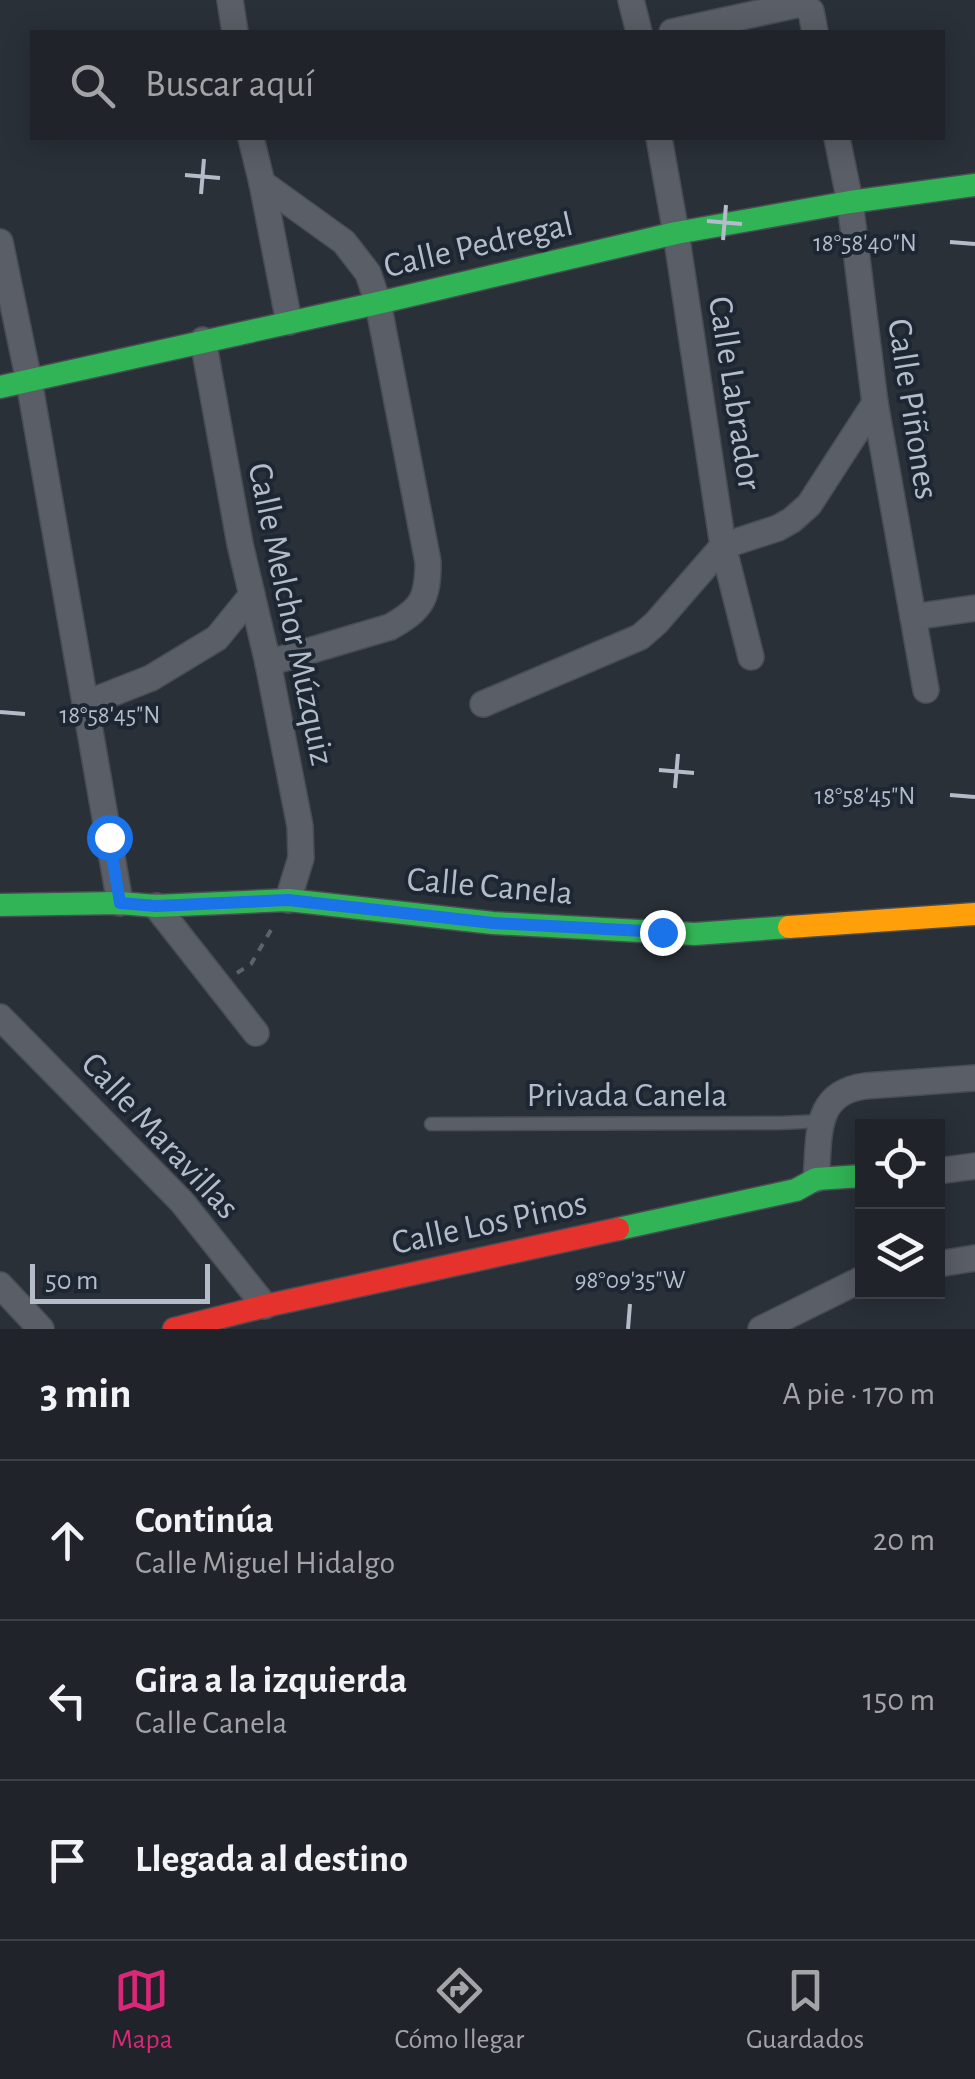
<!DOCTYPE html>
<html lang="es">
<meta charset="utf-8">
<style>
body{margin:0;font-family:"Alegreya Sans",sans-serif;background:#2d3036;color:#f1f3f6}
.controls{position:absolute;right:30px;bottom:30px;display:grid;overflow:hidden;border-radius:0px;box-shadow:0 5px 25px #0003}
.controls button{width:90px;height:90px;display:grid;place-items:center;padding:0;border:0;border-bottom:2px solid #3d4147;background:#20242a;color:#f1f3f6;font:50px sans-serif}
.scale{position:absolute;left:30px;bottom:25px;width:180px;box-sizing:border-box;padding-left:10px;border:5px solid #b4bcc9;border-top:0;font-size:28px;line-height:35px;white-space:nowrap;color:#b4bcc9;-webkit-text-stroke:8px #1d2633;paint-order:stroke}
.stop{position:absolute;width:30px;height:30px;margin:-22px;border:8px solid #1a73e8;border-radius:50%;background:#fff}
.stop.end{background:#1a73e8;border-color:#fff;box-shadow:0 2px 10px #0008}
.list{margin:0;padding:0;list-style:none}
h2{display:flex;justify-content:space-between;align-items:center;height:130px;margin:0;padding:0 40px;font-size:42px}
h2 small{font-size:32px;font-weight:400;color:#a2a4a8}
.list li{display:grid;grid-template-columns:65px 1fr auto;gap:30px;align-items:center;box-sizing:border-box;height:160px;padding:0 40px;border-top:2px solid #3d4147}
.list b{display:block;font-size:38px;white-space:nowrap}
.list p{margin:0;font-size:32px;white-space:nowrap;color:#a2a4a8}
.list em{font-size:32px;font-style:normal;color:#a2a4a8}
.icon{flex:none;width:55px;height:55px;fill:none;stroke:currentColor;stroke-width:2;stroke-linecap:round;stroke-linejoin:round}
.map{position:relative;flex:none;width:975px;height:1329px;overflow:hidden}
.search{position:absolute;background:#20242a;box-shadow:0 5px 25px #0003;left:30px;right:30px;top:30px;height:110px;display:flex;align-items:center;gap:25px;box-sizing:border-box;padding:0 35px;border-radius:0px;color:#a2a4a8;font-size:38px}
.sheet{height:610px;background:#20242a}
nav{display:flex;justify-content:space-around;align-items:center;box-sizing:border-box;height:140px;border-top:2px solid #3d4147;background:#20242a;font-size:28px;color:#a2a4a8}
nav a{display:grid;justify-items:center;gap:5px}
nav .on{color:#db2777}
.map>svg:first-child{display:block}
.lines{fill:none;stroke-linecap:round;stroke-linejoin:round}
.lane-casing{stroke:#484c53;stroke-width:15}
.street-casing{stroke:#484c53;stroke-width:28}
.fast-casing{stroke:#484c53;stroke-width:25}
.slow-casing{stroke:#484c53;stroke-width:25}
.jam-casing{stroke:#484c53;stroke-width:25}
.path{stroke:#5d636a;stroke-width:4;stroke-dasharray:8 8;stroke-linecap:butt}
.lane{stroke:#5a5e66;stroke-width:12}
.street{stroke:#5a5e66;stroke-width:25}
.fast{stroke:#30b455;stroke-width:22}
.slow{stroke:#ff9f0a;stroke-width:22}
.jam{stroke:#e5322d;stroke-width:22}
.route{stroke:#1a73e8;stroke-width:12}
.ticks{fill:none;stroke:#b4bcc9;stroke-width:4}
.labels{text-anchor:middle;stroke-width:8;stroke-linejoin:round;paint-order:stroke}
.street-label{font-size:35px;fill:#b4bcc9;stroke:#1d2633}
.ticks-label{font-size:25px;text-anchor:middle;fill:#b4bcc9;stroke:#1d2633;stroke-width:8;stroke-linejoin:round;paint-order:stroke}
</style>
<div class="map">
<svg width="975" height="1329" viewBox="0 0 975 1329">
<rect width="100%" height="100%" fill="#2a3038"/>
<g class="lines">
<g class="lane-casing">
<polyline id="lane" points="431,1124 781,1123 822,1121"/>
</g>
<g class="street-casing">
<g id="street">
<polyline points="230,0 235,32"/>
<polyline points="631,0 639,32"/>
<polyline points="672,32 800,4 811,11 815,32"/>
<path d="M251,138L262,183L344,242L368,273L378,303L428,562C428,599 422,609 390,627L268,663"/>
<polyline points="659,138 676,233 723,546 751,657"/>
<polyline points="837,138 850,202 875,403 926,690"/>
<polyline points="262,183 289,322"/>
<polyline points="0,242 29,381 120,903"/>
<polyline points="203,340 240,544 268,663 300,826 301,858 288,900"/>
<polyline points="913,617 975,608"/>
<polyline points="85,704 151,678 217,638 252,595"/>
<polyline points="483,704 640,637 656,623 723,546 778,528 792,520 809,505 875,403"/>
<polyline points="156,906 256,1033"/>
<polyline points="0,1017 182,1202 265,1306"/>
<polyline points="938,1171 975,1166"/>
<path d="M816,1179C820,1136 813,1093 865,1086L975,1078"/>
<polyline points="938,1264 975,1258"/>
<polyline points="0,1285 41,1329"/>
<polyline points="761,1329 862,1279"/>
</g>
</g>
<g class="fast-casing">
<g id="fast">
<polyline points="0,387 378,303 676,233 850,202 975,185"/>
<polyline points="0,905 120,903 156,906 288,900 493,923 695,934 789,927"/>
<polyline points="618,1229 796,1190 816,1179 862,1176"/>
</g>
</g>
<g class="slow-casing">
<polyline id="slow" points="789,927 975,914"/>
</g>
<g class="jam-casing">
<polyline id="jam" points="174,1329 265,1306 618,1229"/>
</g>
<polyline class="path" points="237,973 251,964 271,930"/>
<use href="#lane" class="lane"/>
<use href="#street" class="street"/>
<use href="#fast" class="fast"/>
<use href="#slow" class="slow"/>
<use href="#jam" class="jam"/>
</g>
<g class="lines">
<polyline class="route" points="109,837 120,903 156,906 288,900 493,923 662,932"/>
</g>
<path class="ticks" d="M185,175L220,178M201,194L204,159M707,221L742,224M723,240L726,205M950,242L975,244M0,712L25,714M659,770L694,773M675,788L678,754M950,795L975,797M628,1329L630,1304"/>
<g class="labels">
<g class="street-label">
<text transform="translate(478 244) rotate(-13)" y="12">Calle Pedregal</text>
<text transform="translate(736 393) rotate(81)" y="12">Calle Labrador</text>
<text transform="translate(914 409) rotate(81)" y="12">Calle Piñones</text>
<text transform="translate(292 614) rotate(78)" y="12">Calle Melchor Múzquiz</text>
<text transform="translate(490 885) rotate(5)" y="12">Calle Canela</text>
<text x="627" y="1106">Privada Canela</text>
<text transform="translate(161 1135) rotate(47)" y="12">Calle Maravillas</text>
<text transform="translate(489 1222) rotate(-12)" y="12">Calle Los Pinos</text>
</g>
</g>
<g class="ticks-label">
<text x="865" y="251">18°58'40"N</text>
<text x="110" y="723">18°58'45"N</text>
<text x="865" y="804">18°58'45"N</text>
<text x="630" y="1288">98°09'35"W</text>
</g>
</svg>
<div class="controls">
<button><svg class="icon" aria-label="locate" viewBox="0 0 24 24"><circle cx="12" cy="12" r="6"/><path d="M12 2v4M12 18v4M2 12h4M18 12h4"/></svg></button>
<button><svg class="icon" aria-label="layers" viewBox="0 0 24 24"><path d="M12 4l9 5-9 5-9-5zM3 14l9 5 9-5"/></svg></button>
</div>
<div class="scale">50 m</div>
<div class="stop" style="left:109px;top:837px"></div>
<div class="stop end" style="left:662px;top:932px"></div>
<div class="search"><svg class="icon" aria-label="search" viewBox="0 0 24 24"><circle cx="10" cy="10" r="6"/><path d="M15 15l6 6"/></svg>Buscar aquí</div>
</div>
<section class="sheet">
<h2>3 min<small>A pie · 170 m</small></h2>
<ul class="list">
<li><svg class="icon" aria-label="ahead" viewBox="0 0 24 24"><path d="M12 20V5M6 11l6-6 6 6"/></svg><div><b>Continúa</b><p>Calle Miguel Hidalgo</p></div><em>20 m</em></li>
<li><svg class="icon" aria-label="left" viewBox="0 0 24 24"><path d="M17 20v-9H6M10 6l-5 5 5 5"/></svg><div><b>Gira a la izquierda</b><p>Calle Canela</p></div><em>150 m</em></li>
<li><svg class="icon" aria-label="arrive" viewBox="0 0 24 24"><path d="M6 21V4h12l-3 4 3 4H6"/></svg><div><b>Llegada al destino</b></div></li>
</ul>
</section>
<nav>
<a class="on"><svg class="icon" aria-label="map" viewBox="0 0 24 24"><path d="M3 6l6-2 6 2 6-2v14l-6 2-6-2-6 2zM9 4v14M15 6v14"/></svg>Mapa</a>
<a><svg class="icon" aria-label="directions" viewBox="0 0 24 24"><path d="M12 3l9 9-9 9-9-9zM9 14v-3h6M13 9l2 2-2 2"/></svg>Cómo llegar</a>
<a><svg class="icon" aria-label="saved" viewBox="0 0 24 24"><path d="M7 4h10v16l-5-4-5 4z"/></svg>Guardados</a>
</nav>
